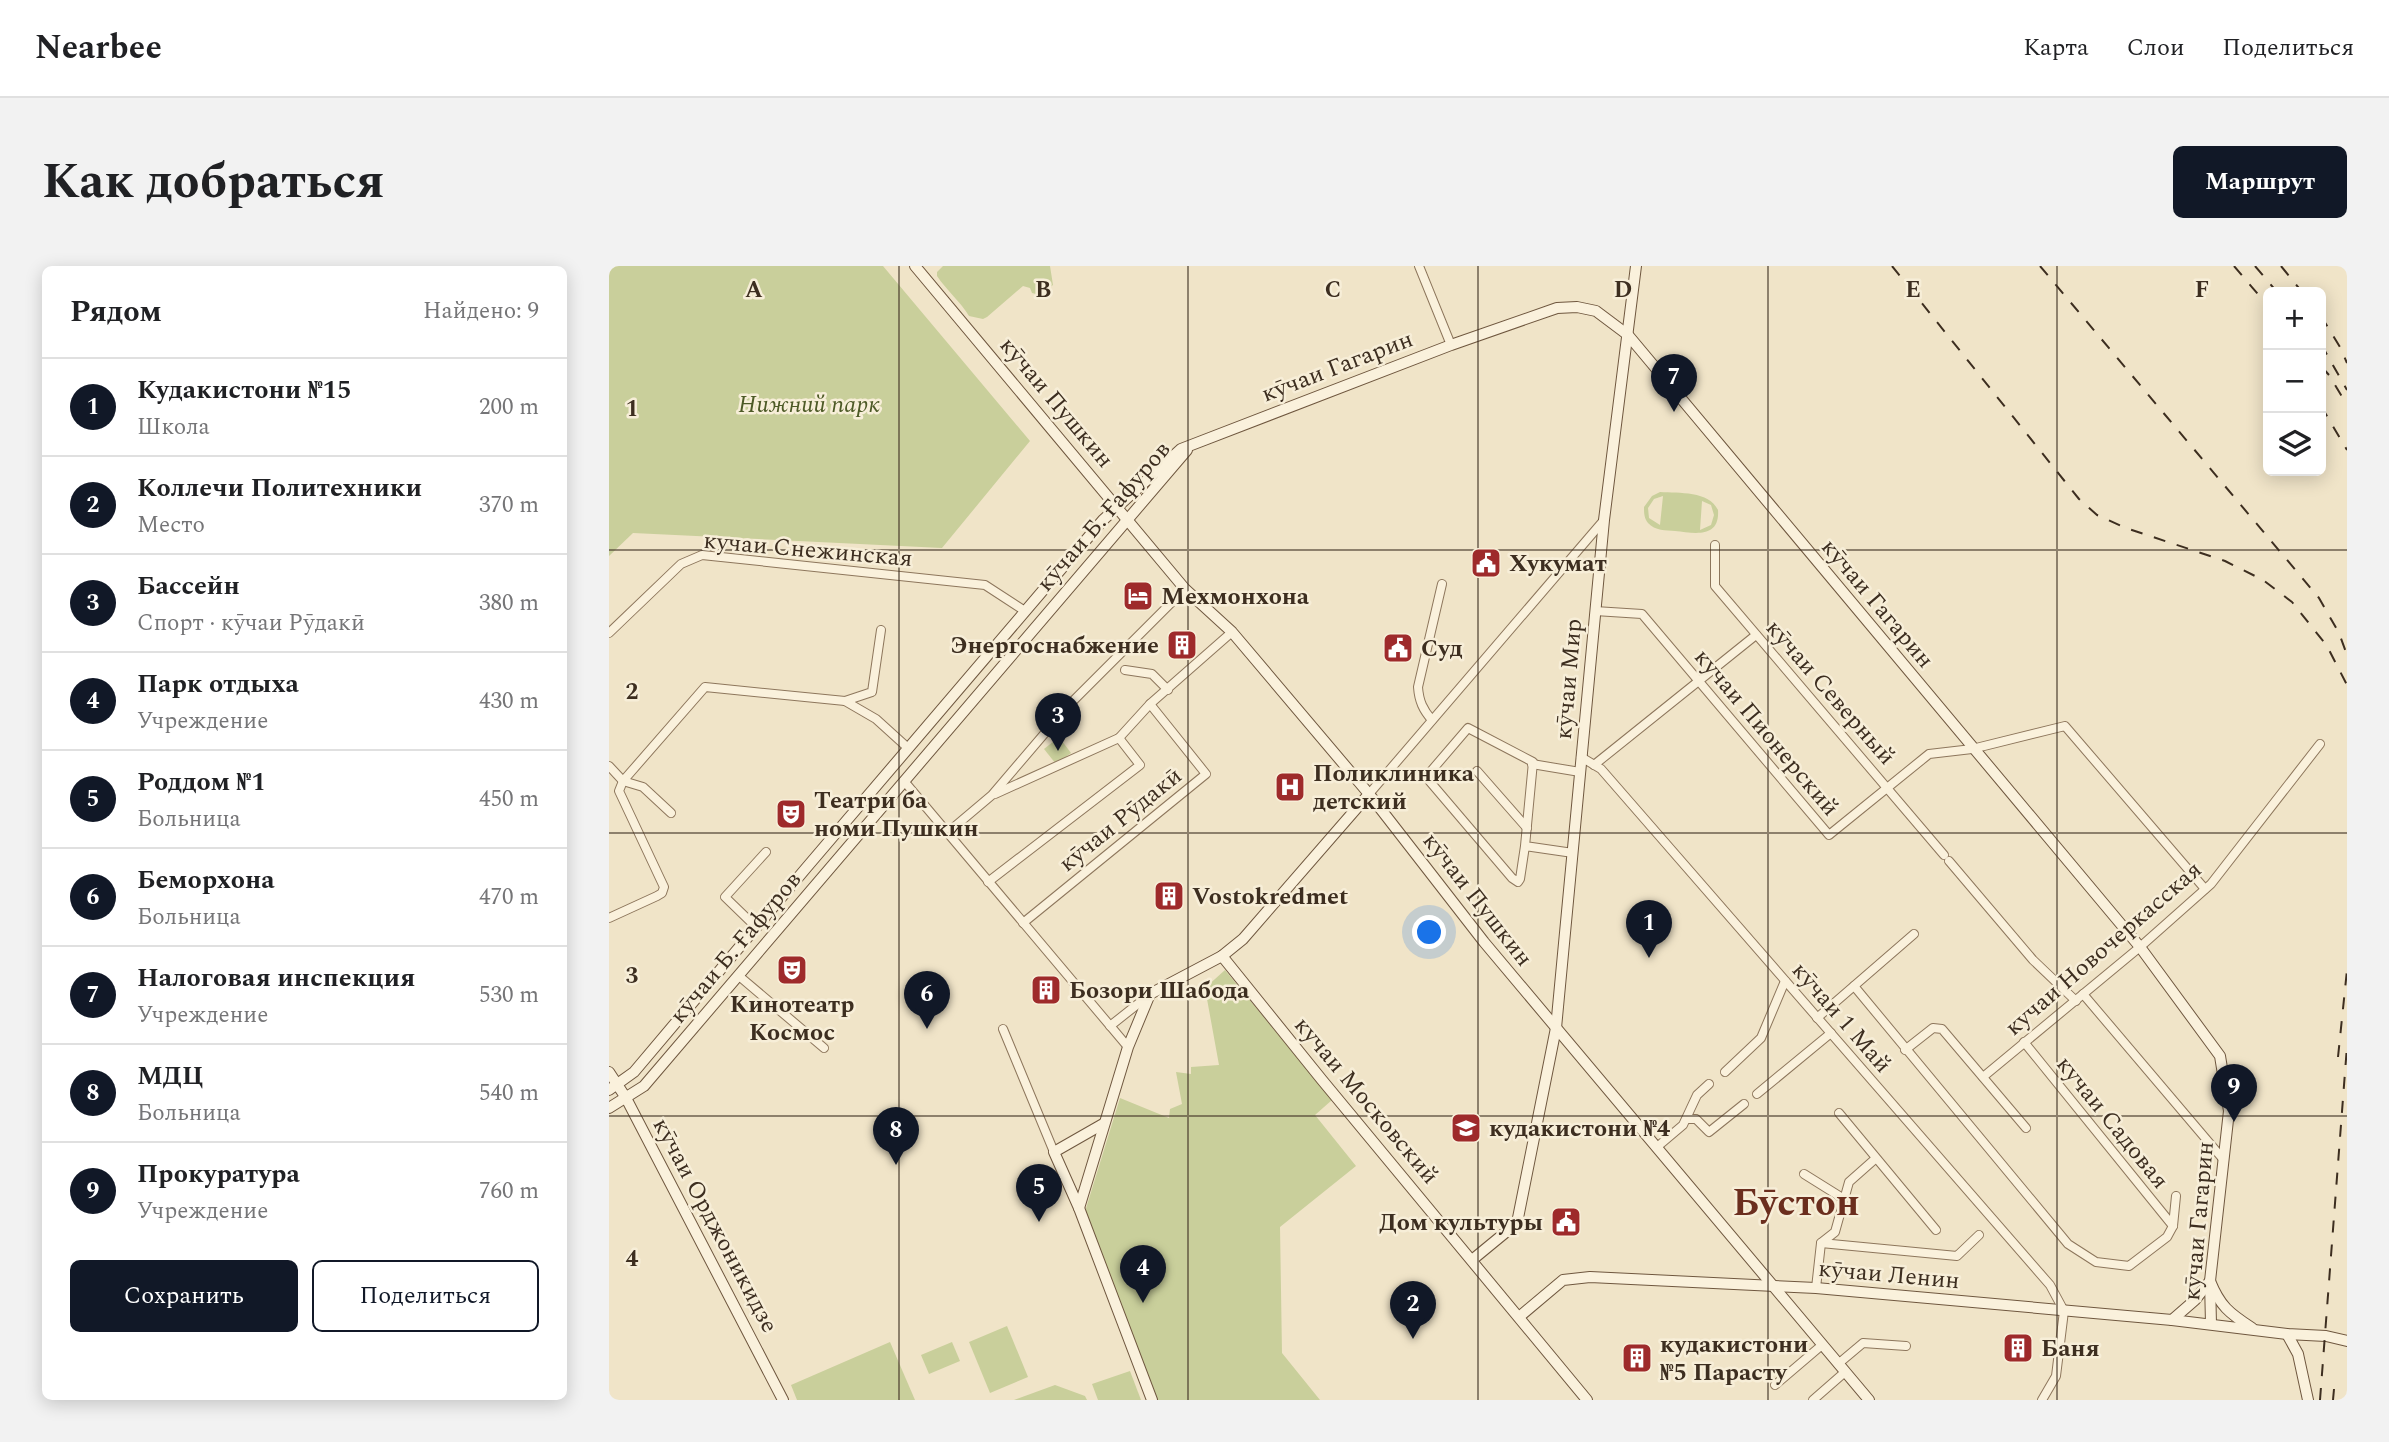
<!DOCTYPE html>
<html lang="ru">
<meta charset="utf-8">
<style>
body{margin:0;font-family:Spectral,serif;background:#f2f2f2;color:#202124}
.controls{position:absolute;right:21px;top:21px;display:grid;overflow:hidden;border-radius:10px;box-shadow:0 4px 18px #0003}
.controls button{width:63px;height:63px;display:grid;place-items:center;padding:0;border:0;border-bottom:2px solid #e0e0e0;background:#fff;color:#202124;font:35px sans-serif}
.you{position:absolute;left:821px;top:667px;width:24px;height:24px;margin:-18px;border:5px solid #fff;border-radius:50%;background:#1a73e8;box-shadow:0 0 0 10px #1a73e833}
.badge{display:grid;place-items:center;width:46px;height:46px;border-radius:50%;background:#111827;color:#fff;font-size:23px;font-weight:700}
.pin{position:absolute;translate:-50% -58px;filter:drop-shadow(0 2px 4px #0008)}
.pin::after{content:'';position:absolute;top:37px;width:24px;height:21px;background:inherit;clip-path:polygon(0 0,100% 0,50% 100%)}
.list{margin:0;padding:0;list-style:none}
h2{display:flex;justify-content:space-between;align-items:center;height:91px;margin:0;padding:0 28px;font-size:30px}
h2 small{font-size:23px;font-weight:400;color:#757577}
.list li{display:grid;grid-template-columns:46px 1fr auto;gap:21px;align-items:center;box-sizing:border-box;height:98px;padding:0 28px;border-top:2px solid #e0e0e0}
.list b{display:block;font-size:26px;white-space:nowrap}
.list p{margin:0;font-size:23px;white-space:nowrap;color:#757577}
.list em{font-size:23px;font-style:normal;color:#757577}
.actions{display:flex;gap:14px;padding:21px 28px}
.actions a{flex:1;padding:16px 0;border:2px solid #111827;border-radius:10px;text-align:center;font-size:24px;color:#111827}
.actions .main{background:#111827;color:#fff}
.icon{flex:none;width:38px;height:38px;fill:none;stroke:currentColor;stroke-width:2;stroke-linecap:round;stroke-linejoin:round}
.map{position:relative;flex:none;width:1738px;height:1134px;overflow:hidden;border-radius:10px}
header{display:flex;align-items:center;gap:42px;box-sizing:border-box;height:98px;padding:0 35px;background:#fff;border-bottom:2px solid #e0e0e0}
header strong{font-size:33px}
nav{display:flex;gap:38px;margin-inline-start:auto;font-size:24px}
.intro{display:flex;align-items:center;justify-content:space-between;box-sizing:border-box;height:168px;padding:0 42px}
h1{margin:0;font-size:49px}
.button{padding:18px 32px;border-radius:10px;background:#111827;color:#fff;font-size:24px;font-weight:700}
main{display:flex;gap:42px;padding:0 42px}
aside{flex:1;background:#fff;border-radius:10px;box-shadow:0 4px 18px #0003}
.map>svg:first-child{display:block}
.green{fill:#c9cf9b;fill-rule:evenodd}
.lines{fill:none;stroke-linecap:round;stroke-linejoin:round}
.street-casing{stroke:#8d765c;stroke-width:10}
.secondary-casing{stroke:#6f573f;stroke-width:12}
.street{stroke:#faf1dc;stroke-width:8}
.secondary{stroke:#faf1dc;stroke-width:10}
.rail{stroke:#3d2e20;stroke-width:2;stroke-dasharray:12 12;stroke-linecap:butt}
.grid{fill:none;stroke:#3d2e20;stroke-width:2;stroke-opacity:0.55}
.labels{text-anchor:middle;stroke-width:5;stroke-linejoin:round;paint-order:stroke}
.street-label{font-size:24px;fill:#3d2e20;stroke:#f7eed8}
.park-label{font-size:24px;font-style:italic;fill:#4d5a26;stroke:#f7eed8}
.poi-label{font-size:24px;font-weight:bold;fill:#3d2e20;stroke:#f7eed8;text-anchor:start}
.town-label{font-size:38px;font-weight:bold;fill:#6b2e1e;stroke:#f7eed8}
.grid-label{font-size:23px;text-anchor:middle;font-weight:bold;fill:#3d2e20;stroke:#f7eed8;stroke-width:5;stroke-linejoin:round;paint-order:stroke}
</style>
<header>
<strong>Nearbee</strong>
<nav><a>Карта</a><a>Слои</a><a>Поделиться</a></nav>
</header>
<div class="intro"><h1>Как добраться</h1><a class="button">Маршрут</a></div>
<main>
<aside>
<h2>Рядом<small>Найдено: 9</small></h2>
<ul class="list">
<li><span class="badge">1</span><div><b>Кудакистони №15</b><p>Школа</p></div><em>200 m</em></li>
<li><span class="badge">2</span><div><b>Коллечи Политехники</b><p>Место</p></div><em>370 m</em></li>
<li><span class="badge">3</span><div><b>Бассейн</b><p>Спорт · кӯчаи Рӯдакӣ</p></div><em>380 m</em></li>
<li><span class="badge">4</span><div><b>Парк отдыха</b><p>Учреждение</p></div><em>430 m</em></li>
<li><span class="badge">5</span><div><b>Роддом №1</b><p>Больница</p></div><em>450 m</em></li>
<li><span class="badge">6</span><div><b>Беморхона</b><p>Больница</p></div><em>470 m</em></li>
<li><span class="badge">7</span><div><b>Налоговая инспекция</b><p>Учреждение</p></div><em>530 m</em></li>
<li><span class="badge">8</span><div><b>МДЦ</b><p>Больница</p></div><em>540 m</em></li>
<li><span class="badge">9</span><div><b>Прокуратура</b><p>Учреждение</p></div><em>760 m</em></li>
</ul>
<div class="actions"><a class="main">Сохранить</a><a>Поделиться</a></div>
</aside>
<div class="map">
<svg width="1738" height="1134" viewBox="0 0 1738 1134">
<rect width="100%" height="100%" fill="#f0e4c8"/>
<g class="green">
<polygon points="0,0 274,0 421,175 333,282 24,267 0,290"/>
<path d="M334,0H441L444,19L431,29L423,27L421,22L414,20L378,51L374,53L360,50C352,36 338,25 328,10V6Z"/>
<path d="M1051,226C1070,227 1100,225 1109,244C1111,273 1085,267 1066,265C1057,264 1046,265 1039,257C1035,252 1035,247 1035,241L1043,230ZM1054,230L1051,259L1040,252L1039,242L1045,233ZM1093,235L1102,239L1105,249L1102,259L1091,264Z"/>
<polygon points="450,471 462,487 447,498 435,483"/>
<polygon points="616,704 723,834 706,849 747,900 671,961 673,1087 711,1134 548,1134 474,952 511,832 560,852 561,843 573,838 567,806 582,808 582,801 610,799 596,722"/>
<polygon points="398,1060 419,1111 381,1127 360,1076"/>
<polygon points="281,1076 306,1134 188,1134 182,1119"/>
<polygon points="343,1076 351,1095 320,1108 312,1089"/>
<polygon points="521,1105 532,1134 489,1134 483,1118"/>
<polygon points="446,1119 476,1130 478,1134 405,1134"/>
</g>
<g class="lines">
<g class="street-casing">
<g id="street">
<polyline points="810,0 842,79"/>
<polyline points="1106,279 1106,320 1335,589"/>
<polyline points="986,345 1033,348 1220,569 1320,488 1363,483 1456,460 1596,623"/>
<polyline points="272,364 263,426 236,435 267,453 299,482"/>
<polyline points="0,367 72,298 93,289 376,319 416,345"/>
<polyline points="516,404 543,408 559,424"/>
<path d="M823,454C814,444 810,435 809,421L833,318"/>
<polyline points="972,491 992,503 1441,1019 1455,1045 1447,1110 1433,1134"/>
<polyline points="923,498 971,506"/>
<polyline points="985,499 1147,369"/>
<polyline points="0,500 14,515 34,521 62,547"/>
<polyline points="868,505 918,562"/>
<polyline points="295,515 519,781"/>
<polyline points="386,528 510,472 541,438 623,366"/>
<polyline points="760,528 995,254"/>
<polyline points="338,567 383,529 459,440 576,323"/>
<polyline points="916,580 924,496 859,462 817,511 903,612 909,616 911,613 916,580 964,587"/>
<polyline points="1340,595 1424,694 1467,735"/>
<polyline points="379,616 531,499 510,472"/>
<polyline points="0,652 48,630 53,627 55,621 10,525 14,515 96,421 236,435"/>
<polyline points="414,657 597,508 541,438"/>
<polyline points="148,662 116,631 157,586"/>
<polyline points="130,710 215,782"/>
<polyline points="1245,720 1459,978 1487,996 1520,1000 1558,971 1564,960 1567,930"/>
<polyline points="1474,728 1614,893"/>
<polyline points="1208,752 1305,668"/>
<polyline points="501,760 539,730"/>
<polyline points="394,763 445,886"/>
<polyline points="1415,776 1564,960"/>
<polyline points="1296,784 1324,762 1333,763 1417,862"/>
<polyline points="1116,806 1152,772 1176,715"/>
<polyline points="1374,811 1531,681 1602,618 1711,478"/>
<polyline points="1148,828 1222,767"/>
<polyline points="1230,847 1327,964"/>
<polyline points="1078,853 1087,853 1100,866 1135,838"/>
<polyline points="1048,881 1074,859 1088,829 1100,818"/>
<polyline points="1195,908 1235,933"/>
<polyline points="1212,977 1348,990 1370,969"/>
<polyline points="1207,1022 1212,977 1226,966 1240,916 1266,893"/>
<polyline points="1229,1098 1254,1077 1297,1080"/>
<polyline points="1166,1119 1213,1079"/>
<polyline points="1204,1134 1236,1106"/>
</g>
</g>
<g class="secondary-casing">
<g id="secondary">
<polyline points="306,0 576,323 623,366 760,528 875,676 1260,1134"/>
<polyline points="613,690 713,814 978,1134"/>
<polyline points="0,806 17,832 174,1134"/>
<polyline points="0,824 25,806 198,601 494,254 572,183 842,79 948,42 968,41 987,45 1019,69 1531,681 1611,790 1620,845 1601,1015 1602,1058"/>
<polyline points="0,842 35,820 578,184"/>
<polyline points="494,858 445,886 470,942 543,1134"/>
<polyline points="470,942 519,781 541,728 613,690 634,673 760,528"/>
<polyline points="863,994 908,957 947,762 995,254 1027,0"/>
<polyline points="910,1051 954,1014 981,1011 1207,1022 1563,1054 1678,1068 1717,1070 1738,1075"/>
<path d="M1563,1054L1586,1034L1601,1015C1611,1040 1620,1047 1643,1062"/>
<polyline points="1678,1068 1689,1088 1699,1134"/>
</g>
</g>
<use href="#street" class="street"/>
<use href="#secondary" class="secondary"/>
<g class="rail">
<polyline points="1283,0 1470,233 1488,249 1517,262 1616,295 1654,314 1683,336 1718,380 1738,419"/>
<polyline points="1431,0 1710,332 1730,367 1738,389"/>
<polyline points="1625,0 1659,40"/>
<polyline points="1646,0 1668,26"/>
<polyline points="1672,0 1693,26"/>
<polyline points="1712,50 1731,81 1738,97"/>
<polyline points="1712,78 1738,124"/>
<polyline points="1712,100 1720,109 1738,139"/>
<polyline points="1712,140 1738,184"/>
<polyline points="1729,791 1738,704"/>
<polyline points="1711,1134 1738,780"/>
<polyline points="1724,1134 1725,1123"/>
</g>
</g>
<path class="grid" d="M290,0V1134M579,0V1134M869,0V1134M1159,0V1134M1448,0V1134M0,284H1738M0,567H1738M0,850H1738"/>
<defs>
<g id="civic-square" transform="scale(1.575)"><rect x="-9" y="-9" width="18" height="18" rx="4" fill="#9e2a2b" stroke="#f7eed8"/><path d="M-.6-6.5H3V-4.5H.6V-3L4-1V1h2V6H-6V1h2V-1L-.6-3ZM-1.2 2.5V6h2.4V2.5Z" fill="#fff"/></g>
<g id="hotel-square" transform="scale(1.575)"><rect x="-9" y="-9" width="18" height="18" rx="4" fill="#9e2a2b" stroke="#f7eed8"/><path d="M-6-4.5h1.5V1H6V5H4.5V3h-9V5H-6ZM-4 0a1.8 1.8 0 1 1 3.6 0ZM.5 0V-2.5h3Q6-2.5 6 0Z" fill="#fff"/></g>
<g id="building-square" transform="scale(1.575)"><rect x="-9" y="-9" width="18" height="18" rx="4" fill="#9e2a2b" stroke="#f7eed8"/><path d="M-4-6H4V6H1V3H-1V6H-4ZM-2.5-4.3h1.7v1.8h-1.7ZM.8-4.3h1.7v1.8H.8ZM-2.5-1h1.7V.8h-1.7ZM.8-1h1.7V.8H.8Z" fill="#fff"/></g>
<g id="hospital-square" transform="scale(1.575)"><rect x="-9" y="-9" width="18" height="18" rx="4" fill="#9e2a2b" stroke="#f7eed8"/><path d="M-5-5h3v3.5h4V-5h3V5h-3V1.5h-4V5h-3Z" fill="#fff"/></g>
<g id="theatre-square" transform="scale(1.575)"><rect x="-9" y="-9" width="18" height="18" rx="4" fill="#9e2a2b" stroke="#f7eed8"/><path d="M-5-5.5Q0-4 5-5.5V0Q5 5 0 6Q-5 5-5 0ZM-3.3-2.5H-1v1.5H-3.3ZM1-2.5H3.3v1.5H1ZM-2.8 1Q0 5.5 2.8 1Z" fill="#fff"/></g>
<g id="school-square" transform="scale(1.575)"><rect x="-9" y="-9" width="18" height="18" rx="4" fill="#9e2a2b" stroke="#f7eed8"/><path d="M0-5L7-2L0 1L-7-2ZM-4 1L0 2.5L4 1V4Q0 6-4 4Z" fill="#fff"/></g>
</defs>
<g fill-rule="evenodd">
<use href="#civic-square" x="877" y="297"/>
<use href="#hotel-square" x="529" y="330"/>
<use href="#building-square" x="573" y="379"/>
<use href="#civic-square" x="789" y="382"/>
<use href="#hospital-square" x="681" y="521"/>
<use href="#theatre-square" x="182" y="548"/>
<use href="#building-square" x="560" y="630"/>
<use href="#theatre-square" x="183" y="704"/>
<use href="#building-square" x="437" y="724"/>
<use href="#school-square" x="857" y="862"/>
<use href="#civic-square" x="957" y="956"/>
<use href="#building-square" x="1409" y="1082"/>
<use href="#building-square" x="1028" y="1092"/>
</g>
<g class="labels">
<g class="street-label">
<text transform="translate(728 100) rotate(-21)" y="8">кӯчаи Гагарин</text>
<text transform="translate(448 136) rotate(50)" y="8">кӯчаи Пушкин</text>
<text transform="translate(494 250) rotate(-49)" y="8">кӯчаи Б. Ғафуров</text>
<text transform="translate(199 283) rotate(5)" y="8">кучаи Снежинская</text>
<text transform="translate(1269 337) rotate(50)" y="8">кӯчаи Гагарин</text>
<text transform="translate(959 413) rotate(-85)" y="8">кӯчаи Мир</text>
<text transform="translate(1222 426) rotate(49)" y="8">кӯчаи Северный</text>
<text transform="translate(1158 466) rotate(50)" y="8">кучаи Пионерский</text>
<text transform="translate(511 553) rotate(-39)" y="8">кӯчаи Рӯдакӣ</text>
<text transform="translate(869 633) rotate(52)" y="8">кӯчаи Пушкин</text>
<text transform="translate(126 681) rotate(-50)" y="8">кӯчаи Б. Ғафуров</text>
<text transform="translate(1494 682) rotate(-41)" y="8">кучаи Новочеркасская</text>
<text transform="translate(1233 751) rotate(49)" y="8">кӯчаи 1 Май</text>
<text transform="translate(758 834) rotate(50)" y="8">кучаи Московский</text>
<text transform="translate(1504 856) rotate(51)" y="8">кучаи Садовая</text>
<text transform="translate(1589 955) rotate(-85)" y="8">кӯчаи Гагарин</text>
<text transform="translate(107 959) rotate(62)" y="8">кӯчаи Орджоникидзе</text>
<text transform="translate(1280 1008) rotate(5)" y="8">кӯчаи Ленин</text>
</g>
<g class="park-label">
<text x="200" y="146">Нижний парк</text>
</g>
<g class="poi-label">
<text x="900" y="305">Хукумат</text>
<text x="552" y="338">Мехмонхона</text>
<text x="550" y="387" text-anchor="end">Энергоснабжение</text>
<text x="812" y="390">Суд</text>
<text x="704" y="515">Поликлиника<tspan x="704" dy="28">детский</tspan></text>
<text x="205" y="542">Театри ба<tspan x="205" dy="28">номи Пушкин</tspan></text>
<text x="583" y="638">Vostokredmet</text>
<text x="460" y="732">Бозори Шабода</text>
<text x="183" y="746" text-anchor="middle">Кинотеатр<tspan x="183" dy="28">Космос</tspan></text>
<text x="880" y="870">кудакистони №4</text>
<text x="934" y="964" text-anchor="end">Дом культуры</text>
<text x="1051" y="1086">кудакистони<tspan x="1051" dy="28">№5 Парасту</tspan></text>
<text x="1432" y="1090">Баня</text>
</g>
<g class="town-label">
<text x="1187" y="949">Бӯстон</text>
</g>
</g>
<g class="grid-label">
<text x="145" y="31">A</text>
<text x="434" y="31">B</text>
<text x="724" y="31">C</text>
<text x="1014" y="31">D</text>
<text x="1304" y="31">E</text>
<text x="1593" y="31">F</text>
<text x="23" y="150">1</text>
<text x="23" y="433">2</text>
<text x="23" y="717">3</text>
<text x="23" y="1000">4</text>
</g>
</svg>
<div class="controls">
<button>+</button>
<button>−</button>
<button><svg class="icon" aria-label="layers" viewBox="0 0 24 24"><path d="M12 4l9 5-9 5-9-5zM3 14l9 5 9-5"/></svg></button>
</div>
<div class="you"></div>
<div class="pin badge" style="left:1040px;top:692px">1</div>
<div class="pin badge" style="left:804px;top:1073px">2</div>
<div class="pin badge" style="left:449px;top:485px">3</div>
<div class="pin badge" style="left:534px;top:1037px">4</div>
<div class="pin badge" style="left:430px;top:956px">5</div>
<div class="pin badge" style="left:318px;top:763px">6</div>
<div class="pin badge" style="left:1065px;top:146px">7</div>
<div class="pin badge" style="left:287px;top:899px">8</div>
<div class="pin badge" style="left:1625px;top:856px">9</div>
</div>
</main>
